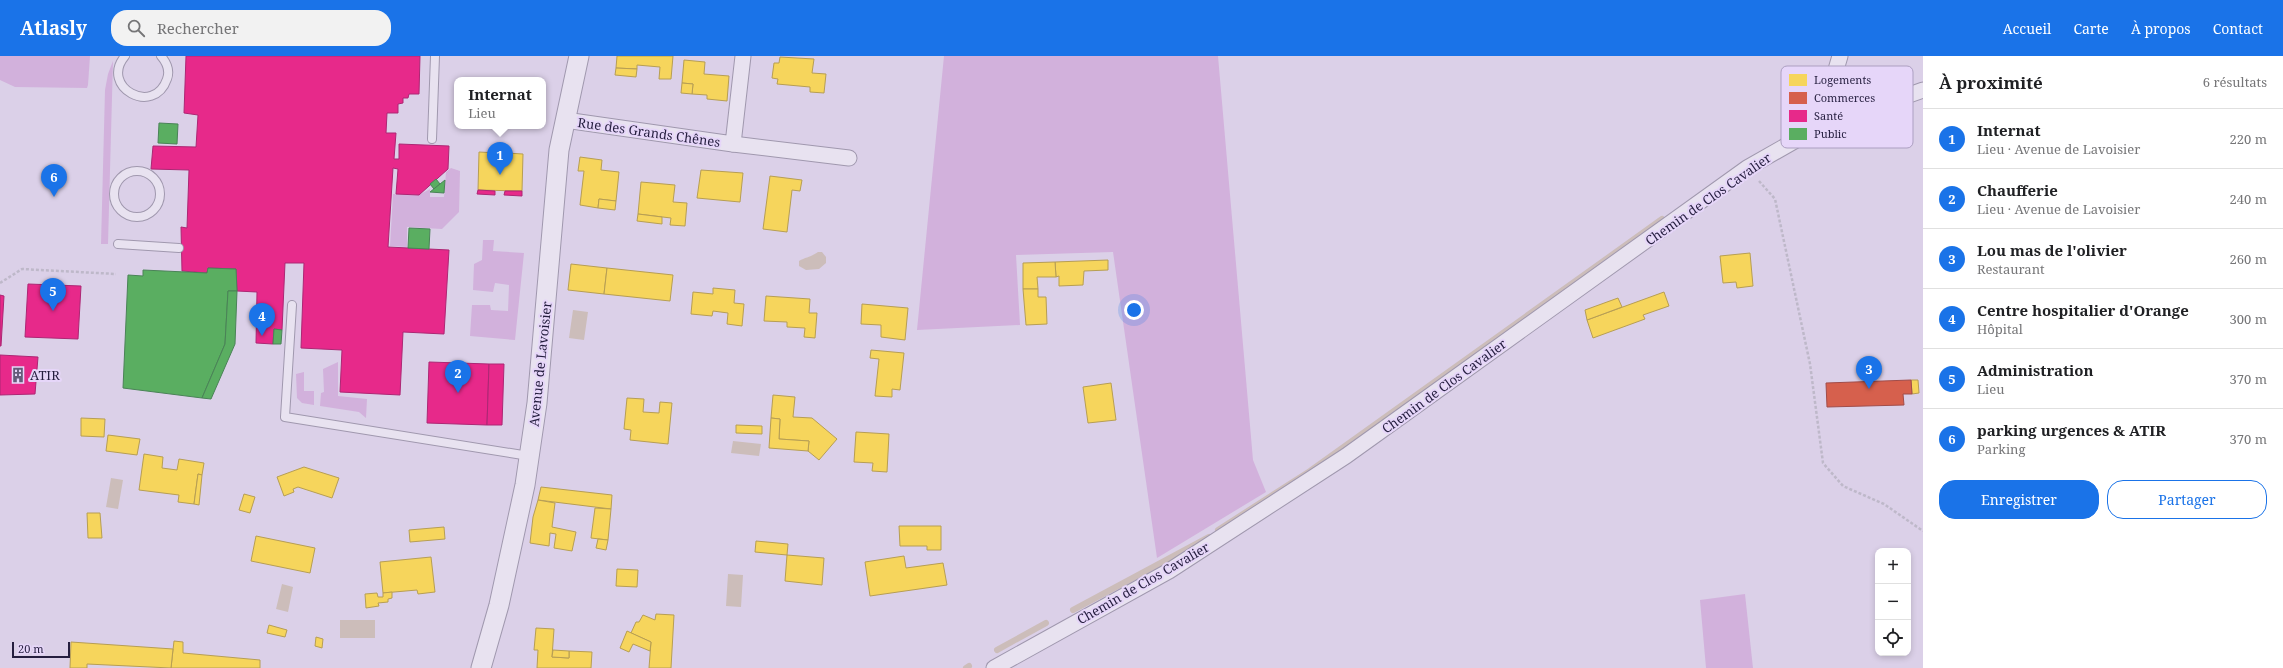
<!DOCTYPE html>
<html lang="fr">
<meta charset="utf-8">
<style>
body{margin:0;font-family:"Noto Serif",serif;background:#f2f2f2;color:#202124}
.controls{position:absolute;right:12px;bottom:12px;display:grid;overflow:hidden;border-radius:8px;box-shadow:0 2px 6px #0003}
.controls button{width:36px;height:36px;display:grid;place-items:center;padding:0;border:0;border-bottom:1px solid #e0e0e0;background:#fff;color:#202124;font:20px sans-serif}
.scale{position:absolute;left:12px;bottom:10px;width:58px;box-sizing:border-box;padding-left:4px;border:2px solid #251e3f;border-top:0;font-size:11px;line-height:14px;white-space:nowrap;color:#251e3f;-webkit-text-stroke:3px #e6d6f9;paint-order:stroke}
.you{position:absolute;left:1134px;top:254px;width:14px;height:14px;margin:-10px;border:3px solid #fff;border-radius:50%;background:#1a73e8;box-shadow:0 0 0 6px #1a73e833}
.badge{display:grid;place-items:center;width:26px;height:26px;border-radius:50%;background:#1a73e8;color:#fff;font-size:13px;font-weight:700}
.pin{position:absolute;translate:-50% -33px;filter:drop-shadow(0 1px 2px #0008)}
.pin::after{content:'';position:absolute;top:21px;width:14px;height:12px;background:inherit;clip-path:polygon(0 0,100% 0,50% 100%)}
.popup{position:absolute;left:454px;top:21px;width:92px;height:52px;box-sizing:border-box;display:grid;place-content:center;border-radius:8px;background:#fff;filter:drop-shadow(0 1px 3px #0005);font-size:13px;white-space:nowrap;color:#757577}
.popup b{font-size:15px;color:#202124}
.popup::after{content:'';position:absolute;left:50%;top:100%;margin-left:-8px;border:8px solid transparent;border-top-color:#fff}
.list{margin:0;padding:0;list-style:none}
h2{display:flex;justify-content:space-between;align-items:center;height:52px;margin:0;padding:0 16px;font-size:17px}
h2 small{font-size:13px;font-weight:400;color:#757577}
.list li{display:grid;grid-template-columns:26px 1fr auto;gap:12px;align-items:center;box-sizing:border-box;height:60px;padding:0 16px;border-top:1px solid #e0e0e0}
.list b{display:block;font-size:15px;white-space:nowrap}
.list p{margin:0;font-size:13px;white-space:nowrap;color:#757577}
.list em{font-size:13px;font-style:normal;color:#757577}
.actions{display:flex;gap:8px;padding:12px 16px}
.actions a{flex:1;padding:9px 0;border:1px solid #1a73e8;border-radius:16px;text-align:center;font-size:14px;color:#1a73e8}
.actions .main{background:#1a73e8;color:#fff}
.icon{flex:none;width:22px;height:22px;fill:none;stroke:currentColor;stroke-width:2;stroke-linecap:round;stroke-linejoin:round}
.map{position:relative;flex:none;width:1923px;height:612px;overflow:hidden}
header{display:flex;align-items:center;gap:24px;box-sizing:border-box;height:56px;padding:0 20px;background:#1a73e8;color:#fff}
header strong{font-size:19px}
nav{display:flex;gap:22px;margin-inline-start:auto;font-size:14px}
.search{width:280px;height:36px;background:#f2f2f2;display:flex;align-items:center;gap:10px;box-sizing:border-box;padding:0 14px;border-radius:16px;color:#757577;font-size:15px}
main{display:flex}
aside{flex:1;background:#fff}
.map>svg:first-child{display:block}
.green{fill:#d2b1dc}
.water{fill:#ccbdba}
.homes{fill:#f6d55c;stroke:#b79e53}
.shops{fill:#d6604d;stroke:#a14c49}
.health{fill:#e7298a;stroke:#ad2674}
.public{fill:#5aae61;stroke:#4a8357}
.lines{fill:none;stroke-linecap:round;stroke-linejoin:round}
.stream{stroke:#ccbdba;stroke-width:6}
.service-casing{stroke:#a098ae;stroke-width:10}
.minor-casing{stroke:#a098ae;stroke-width:17}
.tertiary-casing{stroke:#a098ae;stroke-width:21}
.path{stroke:#beb8c9;stroke-width:2.5;stroke-dasharray:3 2;stroke-linecap:butt}
.service{stroke:#e8e2f0;stroke-width:8}
.minor{stroke:#e8e2f0;stroke-width:15}
.tertiary{stroke:#e8e2f0;stroke-width:19}
.labels{text-anchor:middle;stroke-width:4;stroke-linejoin:round;paint-order:stroke}
.street-label{font-size:13px;fill:#251e3f;stroke:#e6d6f9}
.poi-label{font-size:13px;fill:#251e3f;stroke:#e6d6f9;text-anchor:start}
.key{fill:#e6d6f9;stroke:#ac9fc1;stroke-width:1}
.key-label{font-size:11px;fill:#251e3f}
</style>
<header>
<strong>Atlasly</strong>
<div class="search"><svg class="icon" aria-label="search" viewBox="0 0 24 24"><circle cx="10" cy="10" r="6"/><path d="M15 15l6 6"/></svg>Rechercher</div>
<nav><a>Accueil</a><a>Carte</a><a>À propos</a><a>Contact</a></nav>
</header>
<main>
<div class="map">
<svg width="1923" height="612" viewBox="0 0 1923 612">
<rect width="100%" height="100%" fill="#dbd0e8"/>
<g class="green">
<polygon points="0,0 90,0 88,29 87,32 15,31 0,24"/>
<polygon points="944,0 1218,0 1253,404 1266,436 1157,502 1113,196 1016,199 1020,269 917,274"/>
<polygon points="113,5 108,188 101,188 105,34 108,18"/>
<polygon points="451,112 460,115 459,156 442,173 407,171 407,191 390,190 393,138 419,139 430,133 430,141 444,141 446,116"/>
<polygon points="483,184 494,184 493,195 524,197 515,284 470,280 472,249 490,249 491,254 508,255 509,229 495,227 493,236 473,234 474,208 482,204"/>
<polygon points="338,306 338,340 367,343 366,362 359,356 320,350 321,337 324,336 323,313"/>
<polygon points="304,316 304,335 314,335 314,349 302,347 297,342 296,318"/>
<polygon points="1745,538 1753,612 1706,612 1700,544"/>
</g>
<g class="water">
<path d="M818,196H822L826,201V207L819,213L806,214L799,210V205C806,201 811,201 818,196Z"/>
<polygon points="573,254 588,256 584,284 569,282"/>
<polygon points="733,385 761,388 759,400 731,397"/>
<polygon points="111,422 123,424 118,453 106,451"/>
<polygon points="728,518 743,519 741,551 726,550"/>
<polygon points="282,528 293,531 288,556 276,553"/>
<rect x="340" y="564" width="35" height="18"/>
</g>
<g class="homes">
<polygon points="617,0 673,0 671,23 659,23 660,11 637,9 637,13 616,12"/>
<polygon points="780,1 814,3 812,17 826,18 824,37 810,36 810,31 777,28 778,23 772,22 774,7 779,7"/>
<polygon points="684,4 705,6 704,18 729,20 727,45 707,43 707,39 692,38 693,28 682,27"/>
<polygon points="616,12 637,13 636,21 615,19"/>
<polygon points="682,27 693,28 692,38 681,37"/>
<polygon points="479,96 497,97 496,104 506,105 506,97 523,98 522,135 478,134"/>
<polygon points="580,101 602,104 601,114 619,116 616,145 599,143 598,152 580,149 584,115 578,115"/>
<polygon points="701,114 743,117 740,146 697,142"/>
<polygon points="770,120 802,124 800,135 792,134 787,176 763,173"/>
<polygon points="641,126 675,129 673,146 687,147 685,170 670,169 671,162 638,158"/>
<polygon points="599,143 616,145 615,154 598,152"/>
<polygon points="638,158 662,161 662,168 637,165"/>
<polygon points="1750,197 1753,230 1737,232 1736,226 1723,227 1720,200"/>
<polygon points="1108,204 1108,214 1084,215 1083,229 1059,230 1059,220 1056,221 1055,206"/>
<polygon points="1055,206 1056,221 1037,221 1038,233 1023,233 1023,207"/>
<polygon points="571,208 607,212 604,238 568,234"/>
<polygon points="607,212 673,219 670,245 604,238"/>
<polygon points="713,232 735,234 734,247 744,248 742,270 727,268 728,257 713,255 712,260 691,258 693,236 713,238"/>
<polygon points="1023,233 1038,233 1038,241 1046,241 1047,268 1026,269"/>
<polygon points="1664,236 1669,250 1643,259 1645,263 1593,282 1587,264"/>
<polygon points="766,240 810,243 809,257 817,257 815,282 804,281 805,272 787,271 787,266 764,265"/>
<polygon points="1618,242 1622,251 1587,264 1585,254"/>
<polygon points="862,248 908,252 905,284 881,281 881,269 861,268"/>
<polygon points="871,294 904,297 900,334 892,333 892,341 875,340 879,303 870,302"/>
<polygon points="1911,324 1918,324 1919,337 1912,338"/>
<polygon points="1111,327 1116,364 1088,367 1083,331"/>
<polygon points="773,339 795,341 793,361 812,362 837,383 819,404 808,395 809,385 779,383 780,363 771,362"/>
<polygon points="627,342 644,343 643,356 659,357 660,346 672,347 668,388 630,384 631,374 624,373"/>
<polygon points="81,362 105,363 104,381 81,380"/>
<polygon points="771,362 780,363 779,383 809,385 808,395 769,392"/>
<polygon points="736,369 762,370 762,378 736,377"/>
<polygon points="856,376 889,378 887,416 872,415 873,407 854,406"/>
<polygon points="108,379 140,383 137,399 106,395"/>
<polygon points="144,398 163,401 162,412 177,414 179,403 204,407 202,419 198,418 194,448 178,446 179,439 139,434"/>
<polygon points="304,411 339,422 332,442 298,431 293,433 294,436 284,440 277,421"/>
<polygon points="198,418 202,419 199,449 194,448"/>
<polygon points="541,431 612,439 611,453 538,444"/>
<polygon points="244,438 255,441 250,457 239,454"/>
<polygon points="538,444 555,447 552,471 576,476 572,495 554,492 556,478 550,477 549,490 530,487 533,461"/>
<polygon points="595,452 611,453 608,484 591,482"/>
<polygon points="87,457 100,457 102,482 88,482"/>
<polygon points="899,470 941,470 941,494 927,494 927,490 900,490"/>
<polygon points="444,471 445,483 410,486 409,474"/>
<polygon points="256,480 315,492 310,517 251,505"/>
<polygon points="598,483 608,484 606,494 596,492"/>
<polygon points="756,485 788,488 787,499 755,496"/>
<polygon points="787,499 824,502 822,529 785,525"/>
<polygon points="904,500 906,512 943,507 947,529 870,540 865,506"/>
<polygon points="431,501 435,536 418,538 417,534 383,537 380,506"/>
<polygon points="617,513 638,514 637,531 616,530"/>
<polygon points="392,536 392,542 388,543 388,546 378,547 379,550 366,552 365,538 377,537 378,541 383,541 383,537"/>
<polygon points="656,558 674,559 671,612 649,612 651,586 631,577 636,566 639,566 643,559 655,564"/>
<polygon points="269,569 287,574 285,581 267,577"/>
<polygon points="536,572 554,573 552,601 569,602 569,595 592,596 591,612 537,612 538,594 534,594"/>
<polygon points="627,575 651,586 650,595 633,588 629,596 620,592"/>
<polygon points="316,581 323,583 322,592 315,590"/>
<polygon points="174,585 183,586 183,597 260,604 260,612 171,612"/>
<polygon points="71,586 173,593 171,612 87,608 87,612 70,612"/>
<polygon points="553,594 569,595 569,602 552,601"/>
</g>
<polygon class="shops" points="1911,324 1912,338 1903,338 1904,349 1827,351 1826,327"/>
<g class="health">
<polygon points="186,0 420,0 419,38 409,38 408,42 403,42 403,47 398,48 398,57 387,57 386,77 396,77 394,103 399,103 399,88 449,90 448,113 419,139 396,138 398,113 393,112 388,191 449,194 444,278 403,276 400,339 340,336 342,294 301,292 304,207 285,207 282,274 274,273 273,288 256,287 257,236 237,235 236,213 208,212 207,217 182,215 181,171 187,172 189,114 151,113 153,90 196,91 198,59 184,57"/>
<polygon points="478,134 495,135 495,139 477,138"/>
<polygon points="505,135 522,135 522,140 504,139"/>
<polygon points="28,228 81,230 78,283 25,281"/>
<polygon points="0,239 4,240 1,290 0,290"/>
<polygon points="0,299 38,301 35,338 0,339"/>
<polygon points="429,306 489,308 487,369 427,367"/>
<polygon points="489,308 504,308 502,369 487,369"/>
</g>
<g class="public">
<polygon points="159,67 178,68 177,88 158,87"/>
<polygon points="436,123 440,128 434,133 430,128"/>
<polygon points="445,124 444,137 430,136"/>
<polygon points="409,172 430,173 429,193 408,192"/>
<polygon points="208,212 236,213 237,235 228,235 225,288 202,342 123,332 128,219 143,220 143,214 207,217"/>
<polygon points="228,235 237,235 235,288 211,343 202,342 225,288"/>
<polygon points="274,273 282,274 281,288 273,288"/>
</g>
<g class="lines">
<g class="stream">
<polyline points="1218,474 1310,415 1662,163"/>
<polyline points="1073,554 1209,481"/>
<polyline points="997,594 1046,567"/>
<polyline points="966,612 969,610"/>
</g>
<g class="service-casing">
<g id="service">
<path d="M125,0C99,31 154,61 167,23C170,15 167,7 161,0"/>
<polyline points="432,83 435,0"/>
<circle cx="137" cy="138" r="23"/>
<polyline points="118,188 179,192"/>
<polyline points="292,249 285,361 529,400"/>
</g>
</g>
<g class="minor-casing">
<g id="minor">
<polyline points="565,64 733,88 743,0"/>
<polyline points="1819,71 1840,0"/>
<polyline points="733,88 849,102"/>
<polyline points="994,612 1169,515 1346,400 1747,112 1819,71 1923,34"/>
</g>
</g>
<g class="tertiary-casing">
<polyline id="tertiary" points="481,612 499,549 525,429 537,347 559,94 579,0"/>
</g>
<g class="path">
<polyline points="1759,125 1775,143 1810,308 1823,407 1843,430 1884,448 1923,475"/>
<polyline points="0,227 22,213 116,218"/>
</g>
<use href="#service" class="service"/>
<use href="#minor" class="minor"/>
<use href="#tertiary" class="tertiary"/>
</g>
<defs>
<g id="building-bare" transform="scale(1.2)"><path d="M-4-6H4V6H1V3H-1V6H-4ZM-2.5-4.3h1.7v1.8h-1.7ZM.8-4.3h1.7v1.8H.8ZM-2.5-1h1.7V.8h-1.7ZM.8-1h1.7V.8H.8Z" fill="#655c7a" stroke="#e6d6f9" stroke-width="2.5" paint-order="stroke"/></g>
</defs>
<g fill-rule="evenodd">
<use href="#building-bare" x="18" y="319"/>
</g>
<g class="labels">
<g class="street-label">
<text transform="translate(649 76) rotate(8)" y="5">Rue des Grands Chênes</text>
<text transform="translate(1708 143) rotate(-35)" y="5">Chemin de Clos Cavalier</text>
<text transform="translate(540 308) rotate(-84)" y="5">Avenue de Lavoisier</text>
<text transform="translate(1444 330) rotate(-36)" y="5">Chemin de Clos Cavalier</text>
<text transform="translate(1143 527) rotate(-30)" y="5">Chemin de Clos Cavalier</text>
</g>
<g class="poi-label">
<text x="30" y="324">ATIR</text>
</g>
</g>
<rect x="1781" y="10" width="132" height="82" rx="6" class="key"/>
<rect x="1789" y="18" width="18" height="12" fill="#f6d55c"/>
<rect x="1789" y="36" width="18" height="12" fill="#d6604d"/>
<rect x="1789" y="54" width="18" height="12" fill="#e7298a"/>
<rect x="1789" y="72" width="18" height="12" fill="#5aae61"/>
<g class="key-label">
<text x="1814" y="28">Logements</text>
<text x="1814" y="46">Commerces</text>
<text x="1814" y="64">Santé</text>
<text x="1814" y="82">Public</text>
</g>
</svg>
<div class="controls">
<button>+</button>
<button>−</button>
<button><svg class="icon" aria-label="locate" viewBox="0 0 24 24"><circle cx="12" cy="12" r="6"/><path d="M12 2v4M12 18v4M2 12h4M18 12h4"/></svg></button>
</div>
<div class="scale">20 m</div>
<div class="you"></div>
<div class="pin badge" style="left:500px;top:119px">1</div>
<div class="popup"><b>Internat</b>Lieu</div>
<div class="pin badge" style="left:458px;top:337px">2</div>
<div class="pin badge" style="left:1869px;top:333px">3</div>
<div class="pin badge" style="left:262px;top:280px">4</div>
<div class="pin badge" style="left:53px;top:255px">5</div>
<div class="pin badge" style="left:54px;top:141px">6</div>
</div>
<aside>
<h2>À proximité<small>6 résultats</small></h2>
<ul class="list">
<li><span class="badge">1</span><div><b>Internat</b><p>Lieu · Avenue de Lavoisier</p></div><em>220 m</em></li>
<li><span class="badge">2</span><div><b>Chaufferie</b><p>Lieu · Avenue de Lavoisier</p></div><em>240 m</em></li>
<li><span class="badge">3</span><div><b>Lou mas de l'olivier</b><p>Restaurant</p></div><em>260 m</em></li>
<li><span class="badge">4</span><div><b>Centre hospitalier d'Orange</b><p>Hôpital</p></div><em>300 m</em></li>
<li><span class="badge">5</span><div><b>Administration</b><p>Lieu</p></div><em>370 m</em></li>
<li><span class="badge">6</span><div><b>parking urgences &amp; ATIR</b><p>Parking</p></div><em>370 m</em></li>
</ul>
<div class="actions"><a class="main">Enregistrer</a><a>Partager</a></div>
</aside>
</main>
